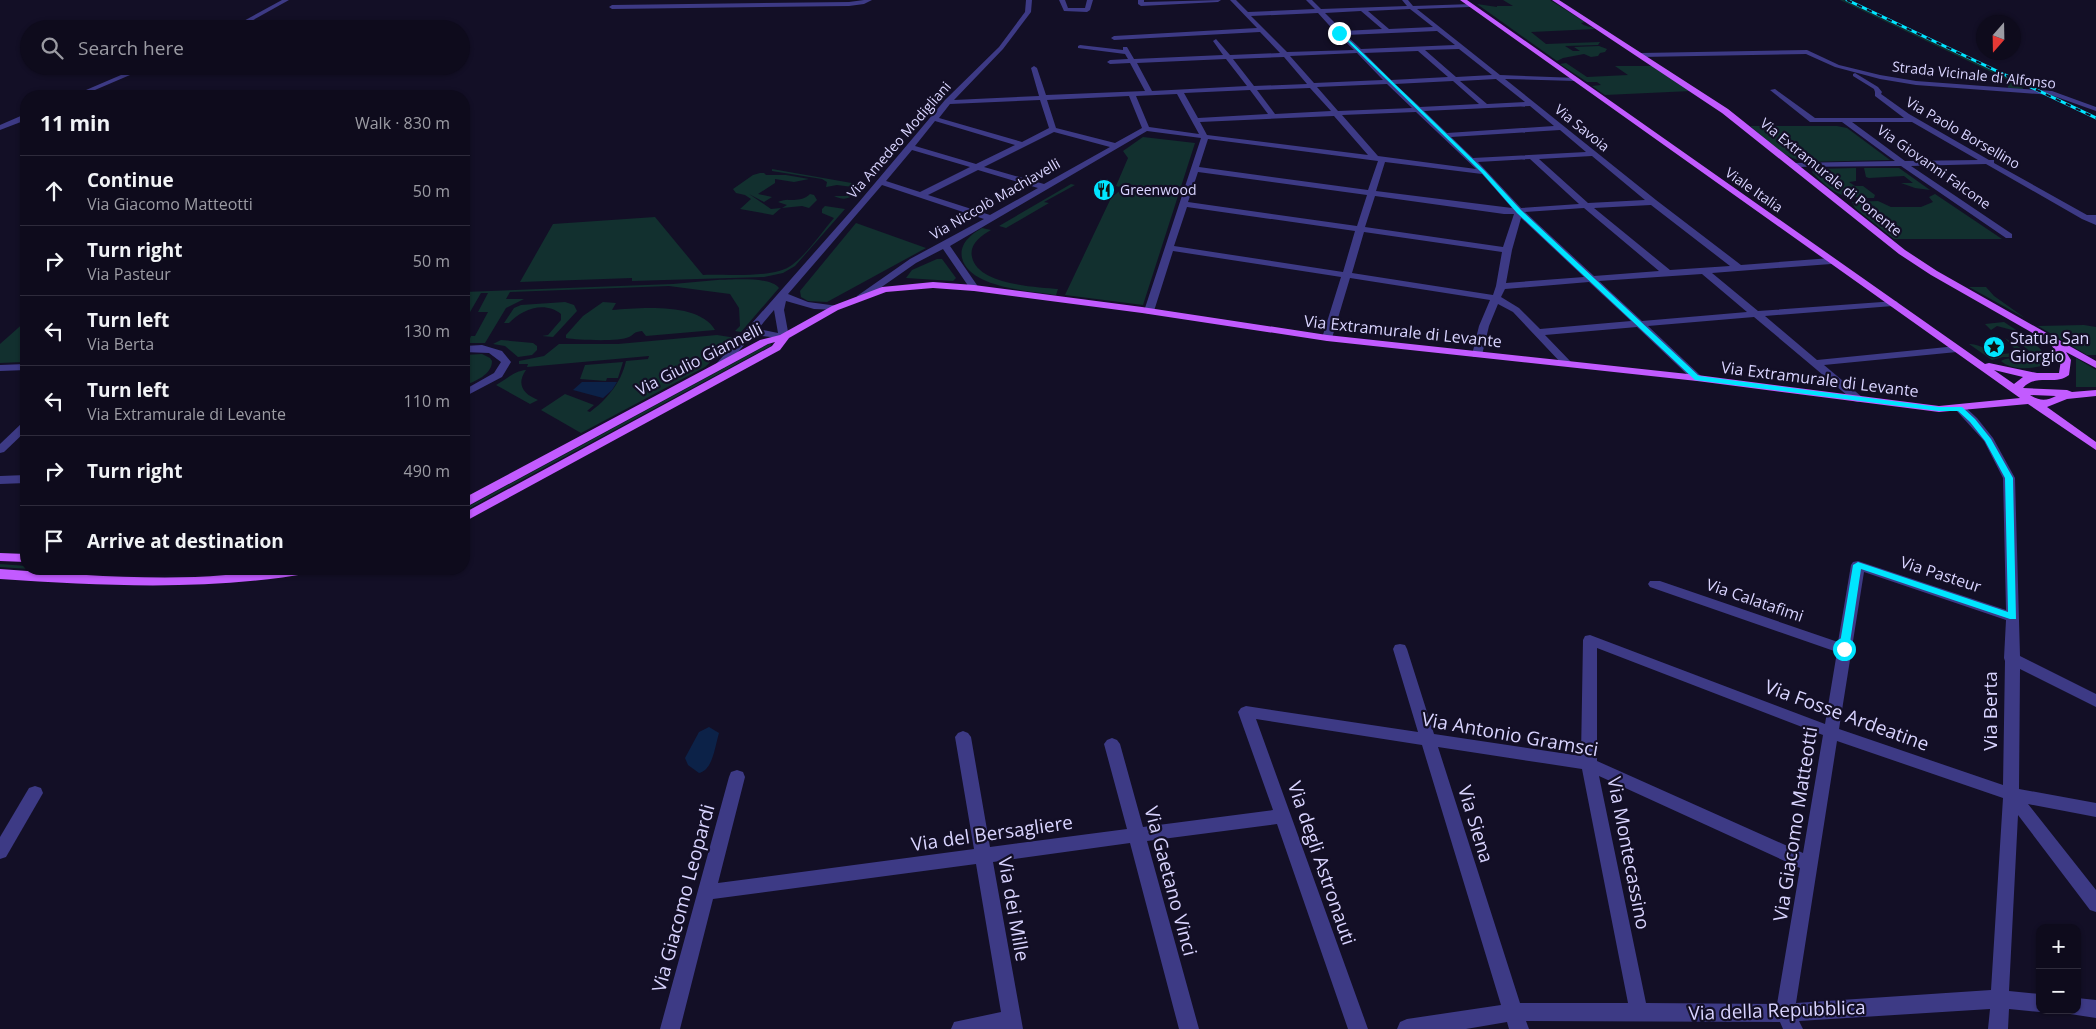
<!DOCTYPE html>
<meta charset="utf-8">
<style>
body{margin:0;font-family:"Open Sans",sans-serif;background:#171425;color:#f1f3f6}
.controls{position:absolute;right:15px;bottom:15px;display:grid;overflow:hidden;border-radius:10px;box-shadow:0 1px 4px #0004}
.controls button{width:45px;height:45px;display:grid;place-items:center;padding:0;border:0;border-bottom:1px solid #2e2b3b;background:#0e0b1c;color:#f1f3f6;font:25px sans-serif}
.compass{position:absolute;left:1976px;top:15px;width:45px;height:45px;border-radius:50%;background:#0e0b1c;box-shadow:0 1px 4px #0004;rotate:200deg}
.stop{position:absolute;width:15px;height:15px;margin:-11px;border:4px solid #00e5ff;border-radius:50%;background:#fff}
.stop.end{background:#00e5ff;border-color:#fff;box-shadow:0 1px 5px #0008}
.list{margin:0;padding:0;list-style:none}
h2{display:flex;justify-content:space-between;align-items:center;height:65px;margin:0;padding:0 20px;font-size:21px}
h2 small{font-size:16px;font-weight:400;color:#9b9ba3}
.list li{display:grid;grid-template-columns:32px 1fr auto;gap:15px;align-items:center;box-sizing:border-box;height:70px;padding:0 20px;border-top:1px solid #2e2b3b}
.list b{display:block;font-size:19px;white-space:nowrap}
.list p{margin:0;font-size:16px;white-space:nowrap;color:#9b9ba3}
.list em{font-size:16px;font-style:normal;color:#9b9ba3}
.icon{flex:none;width:28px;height:28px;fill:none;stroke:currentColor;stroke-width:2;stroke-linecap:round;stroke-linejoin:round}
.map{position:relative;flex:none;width:2096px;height:1029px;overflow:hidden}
.search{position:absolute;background:#0e0b1c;box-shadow:0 1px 4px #0004;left:20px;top:20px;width:450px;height:55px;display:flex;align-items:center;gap:12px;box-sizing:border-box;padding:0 18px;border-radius:28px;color:#9b9ba3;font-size:19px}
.panel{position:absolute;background:#0e0b1c;box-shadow:0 1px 4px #0004;left:20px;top:90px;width:450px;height:485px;border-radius:20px}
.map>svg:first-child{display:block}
.green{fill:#12302f}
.water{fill:#0c2248}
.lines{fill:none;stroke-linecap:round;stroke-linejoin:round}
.minor{fill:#3d3a85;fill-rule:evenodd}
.major{fill:#c25bff;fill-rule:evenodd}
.rail-casing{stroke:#00e5ff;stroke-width:3}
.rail{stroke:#130f26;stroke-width:2;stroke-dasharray:5.5;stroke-linecap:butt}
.route{fill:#00e5ff}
.labels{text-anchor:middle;stroke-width:4.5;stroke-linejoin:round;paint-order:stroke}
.far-street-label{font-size:14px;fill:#d9d4ff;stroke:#130f26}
.far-poi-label{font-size:14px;fill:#d9d4ff;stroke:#130f26;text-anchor:start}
.street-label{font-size:16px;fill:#d9d4ff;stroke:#130f26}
.poi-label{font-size:16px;fill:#d9d4ff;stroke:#130f26;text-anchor:start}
.near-street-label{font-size:19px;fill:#d9d4ff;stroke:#130f26}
</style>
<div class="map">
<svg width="2096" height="1029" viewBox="0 0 2096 1029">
<rect width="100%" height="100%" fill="#130f26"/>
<g class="green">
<path d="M1503,0H1550L1585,22L1581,23C1585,27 1591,26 1595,29L1531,32L1546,44L1600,42L1598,45L1565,46L1573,51H1580L1574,47L1599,46L1607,49L1605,52L1600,53L1598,56L1591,57L1584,54L1563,58L1557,61L1477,4L1497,7V6H1513Z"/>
<polygon points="1840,0 1844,0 2025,86 2022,87 2024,90 2008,88 2008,80"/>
<polygon points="1566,63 1587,77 1628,75 1615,66 1652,66 1691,91 1605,95 1592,86 1601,85 1597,82 1587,82 1560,64"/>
<path d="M1750,126H1837L1847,128L1890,160L1806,162C1784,159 1767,140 1750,126Z"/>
<polygon points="1143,137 1195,143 1143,305 1065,295 1111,198 1123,188 1116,186 1128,158 1123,151"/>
<path d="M1856,168V181L1849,182L1855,186H1863L1875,195L1874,198C1842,198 1835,196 1812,172L1815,169Z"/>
<polygon points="1864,168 1899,168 1930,190 1915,188 1901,183 1913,183 1904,176 1869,178 1866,177"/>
<path d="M772,169L863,185C855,195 848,203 834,196H846L853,187L837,185L826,187L827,182L822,179L772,171Z"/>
<polygon points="760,173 764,173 766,175 786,175 809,179 794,182 775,179 775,183 758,194 772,197 764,202 749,194 771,209 781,208 773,215 740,209 751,199 745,195 736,193 733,189 753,175"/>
<polygon points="1071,184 1075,185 1044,202 1049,203 1006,228 999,226"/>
<path d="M810,194L814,195L817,200L809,208L802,206L782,208L787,205L778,202C788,197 800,204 810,194Z"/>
<polygon points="1935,194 2002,239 1894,239 1855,208 1852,202 1878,201 1891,207 1921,207 1933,202 1929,197"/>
<path d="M825,206L845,209L795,266L783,273L764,277L632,281V278L520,282L553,224L655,217L703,275C726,274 774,279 792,265C807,254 822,232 834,218L822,213V209Z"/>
<polygon points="856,223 926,248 827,302 808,301 801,297 800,291"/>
<path d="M982,228L991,230C981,236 969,244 972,257C978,285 1036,287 1058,289L1056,295C1031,291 969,288 962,258C959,243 972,234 982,228Z"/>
<polygon points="937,259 942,259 956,278 953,281 906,278 912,270"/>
<path d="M717,280C732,280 770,276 779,288L741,332L735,331L740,326L739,308L730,294L669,286L510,292L506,299H524L506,308L485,343H468L471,336H475L488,312H478L488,293H481L470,312H464V292L673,284Z"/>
<polygon points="1969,287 1986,287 1994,296 2025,318"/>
<path d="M565,302L574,305L577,311L553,337L542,336L548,335L561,320V314C544,300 521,310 509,323H504L514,308L521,305Z"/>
<path d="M603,302L616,303L612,310C640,308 699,302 715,330L646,336L642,331C633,332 635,334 629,337C619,342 577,340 566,338V335L583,316Z"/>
<polygon points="26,321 26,360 23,362 0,363 0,344"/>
<path d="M2004,322C2019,332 2041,344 2048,361L2047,364C2035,369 2011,371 2001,361C2010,355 2021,362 2031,357C2031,348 2020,345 2013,340L2020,337L2016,331L1997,326L1991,330L1985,324Z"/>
<polygon points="2033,323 2038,326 2084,325 2096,327 2096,355 2087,355"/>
<path d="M717,335L736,338L705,367L581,433L541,410L565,394L594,405L587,411L590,412C605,401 621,384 626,361L648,359L649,356L527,367L528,364H519V361L544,356L559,344H618Z"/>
<path d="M2005,338L2025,351L2027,355L2020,357H2003L1992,360L1969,344C1981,343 1993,357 2011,353L2014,348Z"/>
<polygon points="501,340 533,343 537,346 537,350 532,355 518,357 505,346 493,344"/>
<polygon points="769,344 772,345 464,511 464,509"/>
<path d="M482,354L490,358L492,361C492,375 475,381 464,386V355Z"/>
<polygon points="2076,358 2096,370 2096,387 2076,387"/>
<polygon points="623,362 618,378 607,378 606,381 580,379 585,365"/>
<path d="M526,370C516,384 523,394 538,400L530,404L496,385C507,379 514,371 526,370Z"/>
<path d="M0,564L26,566V569L177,573L276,569C184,581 92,573 0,567Z"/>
</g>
<g class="water">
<polygon points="582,382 617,382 612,390 603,398 573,390"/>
<path d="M709,727L719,733C715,746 713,770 699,773L688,765L685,758L699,732Z"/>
</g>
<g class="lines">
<g class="minor">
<polygon points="282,0 289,0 237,29 229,29"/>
<polygon points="864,0 872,0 864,4 849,6 612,9 609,7 612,5 849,2"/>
<path d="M1026,0H1032L1031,12L1003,49L954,100L1039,96L1031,68L1034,66L1037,68L1046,95L1145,91L1130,63L1110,64L1107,62L1110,60L1128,59L1125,54L1078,48V46L1080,45L1123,50V47H1127L1134,59L1223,55L1213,41L1216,39L1230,55L1280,53L1260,32L1114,40L1111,38L1114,36L1257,28L1230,0H1236L1248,12L1315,9L1306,0H1312L1321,9L1407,6L1402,0H1408L1413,6L1472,4L1470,7L1417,9L1500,75L1578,78V80L1576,81L1505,79L1656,200L1741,265L1831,258L1836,261L1831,264L1712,273L1758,311L1896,301L1898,303L1893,306L1765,316L1817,360L1957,346L1962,349L1957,352L1824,365L1862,397L1863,399L1858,402L1854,401L1754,317L1648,326L1701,376L1702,378L1697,381L1693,380L1637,327L1545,335L1572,363L1567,366L1563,365L1513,312L1498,304L1489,326L1482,355L1481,357H1473L1472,355L1479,326L1490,300L1350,278L1332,338L1327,341L1322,338L1341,277L1173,251L1154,311L1149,314L1146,313L1144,311L1201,138L1147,131L950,246L979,288L974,291L971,290L943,249L916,263L863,300H857V296L910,259L984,219L882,185L788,294L808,302L838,306V310L814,309L786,301L784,310L789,337L788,339L753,335L724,368H716L715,366L716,364L859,202L945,100L999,47L1025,12ZM1410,9L1433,27L1389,29L1368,11ZM1361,11L1382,29L1343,31L1325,13ZM1318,13L1337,34L1354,50L1287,52L1251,16ZM1437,31L1455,45L1361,49L1346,35ZM1459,49L1492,75L1456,77L1425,50ZM1418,51L1448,77L1391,80L1364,53ZM1357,53L1383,80L1314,83L1290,56ZM1284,57L1307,84L1254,86L1233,59ZM1226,59L1247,86L1152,91L1137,63ZM1496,79L1525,102L1487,104L1460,81ZM1453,81L1479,104L1420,107L1395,84ZM1387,84L1412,108L1338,111L1317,87ZM1310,88L1331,111L1275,114L1257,90ZM1250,90L1268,114L1198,118L1184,93ZM1177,94L1199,134L1149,127L1136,96ZM1129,96L1142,128L1115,143L1056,128L1047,100ZM1040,100L1049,128L1022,142L939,118L950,104ZM1530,106L1554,126L1447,133L1424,111ZM1416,112L1476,169L1378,156L1342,115ZM1334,116L1368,155L1207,135L1200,122ZM935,121L1015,145L976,164L915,146ZM1560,130L1586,152L1473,158L1451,137ZM1054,132L1110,147L1044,184L984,167ZM1208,139L1378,161L1368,190L1199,167ZM912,150L970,167L920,192L886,181ZM1592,156L1645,200L1588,203L1539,159ZM1530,159L1579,204L1521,208L1478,162ZM1385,162L1482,174L1512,208L1376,191ZM978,170L1038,188L990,215L928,195ZM1198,172L1367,195L1357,226L1188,202ZM1375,196L1504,214H1514L1503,247L1365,227ZM1651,205L1730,266L1670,270L1594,208ZM1187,207L1355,231L1343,272L1174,246ZM1584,208L1659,271L1594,276L1525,212ZM1521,218L1584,277L1506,283L1512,250ZM1364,232L1502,252L1496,286L1493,295L1352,273ZM1702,274L1747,312L1642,321L1599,281ZM1589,282L1631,321L1540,329L1519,308L1501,297L1505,289ZM774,310L778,333L758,329Z"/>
<polygon points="1059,0 1065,0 1068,8 1085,8 1087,0 1093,0 1090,10 1087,12 1064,11"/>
<polygon points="1138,0 1144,0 1144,2 1221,0 1218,2 1141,6 1138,4"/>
<polygon points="1807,50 1839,65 1880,75 1916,81 2052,91 2096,107 2096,111 2051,95 1916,85 1880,79 1835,67 1806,54 1641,57 1638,55 1641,53"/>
<polygon points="142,66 151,66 81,96 72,96"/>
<path d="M1855,73L1878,87L1882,92L1881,94L1909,114L1989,160H1994V163L2087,215H2096V225L2082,219L1986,164L1911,166L2012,234V238H2006L1901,166L1790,167L1789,165L1793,163L1895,161L1842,122H1810L1770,90L1775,89L1815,118H1904L1875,96V92L1874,89L1853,76V74ZM1852,122H1912L1978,160L1905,161Z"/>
<polygon points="23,115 26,115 26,120 0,130 0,125"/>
<polygon points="482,345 502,351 511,362 502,377 464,397 464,390 494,373 501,362 489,353 464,352 464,346"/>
<polygon points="26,364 26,370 0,371 0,365"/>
<path d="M1960,405L1964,406L1977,418L1993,438L2015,478L2020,656L2096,694V707L2020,669L2019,789L2096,803V817L2028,804L2096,890V912L2090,910L2018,815L2009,991L2040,994V1010H2045L2040,1012L2009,1009L2008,1029H1988L1990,1009L1799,1021L1803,1029H1783L1780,1022L1526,1021L1529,1029H1509L1507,1022L1466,1029H1397L1400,1022L1407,1019L1501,1005L1422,745L1256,719L1368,1029H1348L1277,824L1147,841L1199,1029H1179L1130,843L993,862L1023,1029H951L954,1022L1001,1012L976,864L713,899L680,1029H660L729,777L731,772L737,770L743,772L745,777L718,883L974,849L955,737L958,733L963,731L968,733L971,737L990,847L1127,829L1104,744L1107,740L1112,738L1117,740L1120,744L1143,827L1273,810L1238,712L1241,708L1246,706L1418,732L1393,649L1395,645L1400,644L1405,645L1407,649L1434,734L1581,756L1583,640L1585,636L1590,635L1825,724L1837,652L1650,587L1648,584L1650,581H1660L1838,642L1851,565L1853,562L1858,561L2006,610L2003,478L1984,441L1954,408ZM1864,572L2006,620L2004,658L2005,661L2003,785L1839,729ZM1597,648L1823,735L1803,853L1597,761ZM1837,741L2003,798L1991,990L1796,1003ZM1438,747L1582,769L1628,1003H1520ZM1599,776L1800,868L1777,1004L1646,1003Z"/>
<polygon points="26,422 26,431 4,452 0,453 0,444 22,423"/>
<polygon points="26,475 26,483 0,484 0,476"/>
<polygon points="35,786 41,788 43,793 6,857 0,859 0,837 29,788"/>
<polygon points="2077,998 2096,1000 2096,1018 2070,1014 2069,1010 2077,1010"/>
</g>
<g class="major">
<path d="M1460,0H1467L1985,364L1989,363L2037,373H2059L2061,360L2050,343L1931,275L1899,254L1722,113L1552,0H1559L1728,109L1905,250L1937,271L2096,361V368L2066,352L2071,360L2069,375C2055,386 2036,373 2023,388L2067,390L2072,392L2096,390V396L2067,399L2047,407L2096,442V450L2028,404L1939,412L1697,381L1327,341L1142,313L974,291L933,288L886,292L838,310L789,338L780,350L464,522V513L772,346L775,342L768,344L468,506L464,507V498L760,340L780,335L832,306L882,287L933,282L974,285L1142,307L1327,335L1697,375L1939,406L2020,398ZM1994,370L2023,377L2014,384ZM2030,395L2056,396C2047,401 2039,401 2030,395Z"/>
<polygon points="0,553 26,554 26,562 0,561"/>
<path d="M0,569C65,574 130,579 195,577C236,576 277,566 318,569L316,572L311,573C207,591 105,586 0,579Z"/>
</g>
<g class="rail-casing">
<polyline id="rail" points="1847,0 2096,118"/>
</g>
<use href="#rail" class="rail"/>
</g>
<polygon class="route" points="1338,32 1341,32 1485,171 1521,210 1699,376 1939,407 1962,407 1975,419 1991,439 2013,478 2016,619 2010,619 1861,569 1849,649 1847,652 1841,652 1839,649 1853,565 1858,562 2008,612 2005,478 1985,441 1970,422 1958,411 1939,411 1695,380 1517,213 1482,173"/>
<defs>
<g id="restaurant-disc" transform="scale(1.125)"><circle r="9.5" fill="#00e5ff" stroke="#130f26"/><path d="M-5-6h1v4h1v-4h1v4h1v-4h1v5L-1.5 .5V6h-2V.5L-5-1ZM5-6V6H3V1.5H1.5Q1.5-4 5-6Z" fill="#111"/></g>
<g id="sight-disc" transform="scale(1.125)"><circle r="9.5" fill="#00e5ff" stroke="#130f26"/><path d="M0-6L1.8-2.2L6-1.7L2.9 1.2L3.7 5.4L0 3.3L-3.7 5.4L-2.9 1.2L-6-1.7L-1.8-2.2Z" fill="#111"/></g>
</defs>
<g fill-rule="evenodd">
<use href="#restaurant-disc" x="1104" y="190"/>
<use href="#sight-disc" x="1994" y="347"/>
</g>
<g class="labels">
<g class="far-street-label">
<text transform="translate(1974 75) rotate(6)" y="5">Strada Vicinale di Alfonso</text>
<text transform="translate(1582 128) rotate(39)" y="5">Via Savoia</text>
<text transform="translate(1963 133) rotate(30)" y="5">Via Paolo Borsellino</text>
<text transform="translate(899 140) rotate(-49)" y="5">Via Amedeo Modigliani</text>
<text transform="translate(1934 167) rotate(35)" y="5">Via Giovanni Falcone</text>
<text transform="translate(1831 177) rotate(39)" y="5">Via Extramurale di Ponente</text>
<text transform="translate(1754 190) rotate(35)" y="5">Viale Italia</text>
<text transform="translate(995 199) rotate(-30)" y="5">Via Niccolò Machiavelli</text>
</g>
<g class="far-poi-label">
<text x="1120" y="195">Greenwood</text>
</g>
<g class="street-label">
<text transform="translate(1403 331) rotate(6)" y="6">Via Extramurale di Levante</text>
<text transform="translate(699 359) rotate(-27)" y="6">Via Giulio Giannelli</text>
<text transform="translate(1820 379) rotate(7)" y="6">Via Extramurale di Levante</text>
<text transform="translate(1941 574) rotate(18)" y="6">Via Pasteur</text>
<text transform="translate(1755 600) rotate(19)" y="6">Via Calatafimi</text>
</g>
<g class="poi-label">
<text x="2010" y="344">Statua San<tspan x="2010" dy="18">Giorgio</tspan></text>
</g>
<g class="near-street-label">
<text transform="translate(1990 711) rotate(-90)" y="7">Via Berta</text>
<text transform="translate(1847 715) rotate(20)" y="7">Via Fosse Ardeatine</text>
<text transform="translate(1510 734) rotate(10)" y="7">Via Antonio Gramsci</text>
<text transform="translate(1476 824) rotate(73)" y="7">Via Siena</text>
<text transform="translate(1795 824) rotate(-81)" y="7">Via Giacomo Matteotti</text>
<text transform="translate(992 833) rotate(-8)" y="7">Via del Bersagliere</text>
<text transform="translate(1629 853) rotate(79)" y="7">Via Montecassino</text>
<text transform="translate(1322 863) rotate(71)" y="7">Via degli Astronauti</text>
<text transform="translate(1171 881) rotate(75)" y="7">Via Gaetano Vinci</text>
<text transform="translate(683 898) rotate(-75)" y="7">Via Giacomo Leopardi</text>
<text transform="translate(1014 909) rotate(80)" y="7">Via dei Mille</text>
<text transform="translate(1777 1010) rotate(-2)" y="7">Via della Repubblica</text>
</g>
</g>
</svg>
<div class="controls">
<button>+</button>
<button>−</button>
</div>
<svg class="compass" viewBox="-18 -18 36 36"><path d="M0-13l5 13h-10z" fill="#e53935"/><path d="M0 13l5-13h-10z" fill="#9b9ba3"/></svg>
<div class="stop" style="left:1844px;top:649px"></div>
<div class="stop end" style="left:1339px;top:33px"></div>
<div class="search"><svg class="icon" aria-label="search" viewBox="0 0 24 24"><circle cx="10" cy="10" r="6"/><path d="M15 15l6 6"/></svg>Search here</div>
<section class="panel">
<h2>11 min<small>Walk · 830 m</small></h2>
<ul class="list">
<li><svg class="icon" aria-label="ahead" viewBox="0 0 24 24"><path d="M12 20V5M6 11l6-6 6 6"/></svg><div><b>Continue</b><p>Via Giacomo Matteotti</p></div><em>50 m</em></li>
<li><svg class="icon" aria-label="right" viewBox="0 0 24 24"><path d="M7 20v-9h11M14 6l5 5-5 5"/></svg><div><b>Turn right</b><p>Via Pasteur</p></div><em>50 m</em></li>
<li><svg class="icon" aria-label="left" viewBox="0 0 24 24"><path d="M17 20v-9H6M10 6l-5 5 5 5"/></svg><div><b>Turn left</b><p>Via Berta</p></div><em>130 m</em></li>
<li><svg class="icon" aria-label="left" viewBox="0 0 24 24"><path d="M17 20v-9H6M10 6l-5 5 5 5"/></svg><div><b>Turn left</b><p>Via Extramurale di Levante</p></div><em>110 m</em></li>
<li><svg class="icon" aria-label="right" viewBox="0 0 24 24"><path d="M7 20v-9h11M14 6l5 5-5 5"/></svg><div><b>Turn right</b></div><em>490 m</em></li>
<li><svg class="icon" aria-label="arrive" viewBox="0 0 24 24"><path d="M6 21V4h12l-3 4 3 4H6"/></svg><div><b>Arrive at destination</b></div></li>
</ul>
</section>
</div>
